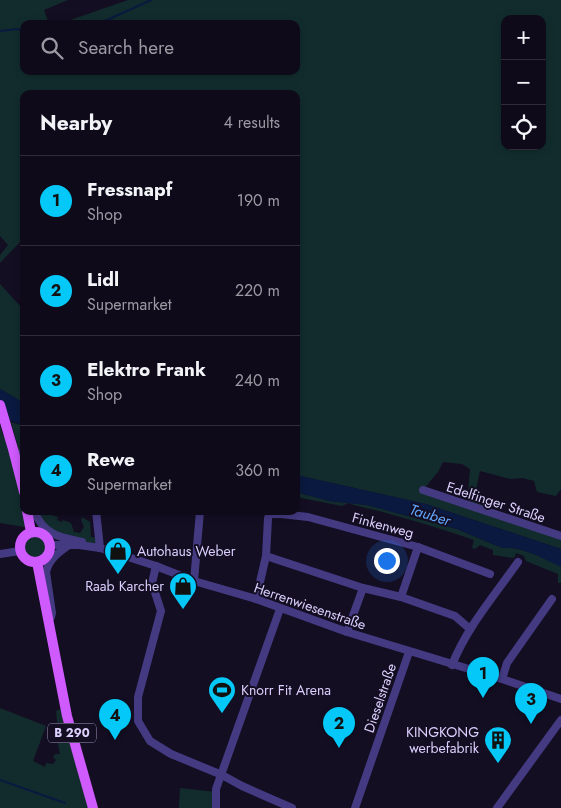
<!DOCTYPE html>
<meta charset="utf-8">
<style>
body{margin:0;font-family:Jost,sans-serif;background:#1d1827;color:#f1f3f6}
.controls{position:absolute;right:15px;top:15px;display:grid;overflow:hidden;border-radius:10px;box-shadow:0 2px 8px #0003}
.controls button{width:45px;height:45px;display:grid;place-items:center;padding:0;border:0;border-bottom:1px solid #2f2b39;background:#0f0a1a;color:#f1f3f6;font:25px sans-serif}
.you{position:absolute;left:386px;top:560px;width:18px;height:18px;margin:-12px;border:4px solid #fff;border-radius:50%;background:#1a73e8;box-shadow:0 0 0 8px #1a73e833}
.badge{display:grid;place-items:center;width:32px;height:32px;border-radius:50%;background:#04c9f8;color:#111;font-size:16px;font-weight:700}
.pin{position:absolute;translate:-50% -41px;filter:drop-shadow(0 1px 2px #0008)}
.pin::after{content:'';position:absolute;top:26px;width:18px;height:15px;background:inherit;clip-path:polygon(0 0,100% 0,50% 100%)}
.list{margin:0;padding:0;list-style:none}
h2{display:flex;justify-content:space-between;align-items:center;height:65px;margin:0;padding:0 20px;font-size:21px}
h2 small{font-size:16px;font-weight:400;color:#9b9aa2}
.list li{display:grid;grid-template-columns:32px 1fr auto;gap:15px;align-items:center;box-sizing:border-box;height:90px;padding:0 20px;border-top:1px solid #2f2b39}
.list b{display:block;font-size:19px;white-space:nowrap}
.list p{margin:0;font-size:16px;white-space:nowrap;color:#9b9aa2}
.list em{font-size:16px;font-style:normal;color:#9b9aa2}
.icon{flex:none;width:28px;height:28px;fill:none;stroke:currentColor;stroke-width:2;stroke-linecap:round;stroke-linejoin:round}
.map{position:relative;flex:none;width:561px;height:808px;overflow:hidden}
.search{position:absolute;background:#0f0a1a;box-shadow:0 2px 8px #0003;left:20px;top:20px;width:280px;height:55px;display:flex;align-items:center;gap:12px;box-sizing:border-box;padding:0 18px;border-radius:10px;color:#9b9aa2;font-size:19px}
.panel{position:absolute;background:#0f0a1a;box-shadow:0 2px 8px #0003;left:20px;top:90px;width:280px;height:425px;border-radius:10px}
.map>svg:first-child{display:block}
.green{fill:#122c2d;fill-rule:evenodd}
.water{fill:#0a1940}
.lines{fill:none;stroke-linecap:round;stroke-linejoin:round}
.stream{stroke:#0a1940;stroke-width:2}
.minor{stroke:#443a82;stroke-width:8}
.major{stroke:#cf5afd;stroke-width:10}
.labels{text-anchor:middle;stroke-width:4;stroke-linejoin:round;paint-order:stroke}
.shield{fill:#140e23;stroke:#9f96bc;stroke-width:1}
.shield-label{font-size:12px;font-weight:bold;fill:#dbd1fe}
.street-label{font-size:14px;fill:#dbd1fe;stroke:#140e23}
.poi-label{font-size:14px;fill:#dbd1fe;stroke:#140e23;text-anchor:start}
.water-label{font-size:15px;font-style:italic;fill:#61a6fd;stroke:#140e23}
</style>
<div class="map">
<svg width="561" height="808" viewBox="0 0 561 808">
<rect width="100%" height="100%" fill="#140e23"/>
<g class="green">
<path d="M0,0H68L44,10L49,24H24V71H296V24H59L128,0H561V489L556,496L537,492L534,481L523,478L510,479L480,471L476,490L487,500L486,511L561,536V549L426,504L296,475V94H24V238L0,263V255L8,245L0,236ZM505,19H542V146H505ZM443,462L462,464L470,469L467,505L423,490L438,472Z"/>
<polygon points="0,284 21,307 24,306 24,403 0,389"/>
<polygon points="11,422 24,426 24,469"/>
<polygon points="0,426 3,436 11,440 24,492 24,511 30,528 0,523"/>
<path d="M296,492L330,501L367,505L457,529L502,548C523,546 543,559 561,566V583H558V574L526,561L524,556L516,553L514,558L493,555V550L480,545L475,549L472,548L474,540C445,530 416,521 386,513C374,509 361,508 348,503L342,506L296,497Z"/>
<polygon points="34,511 53,511 51,515 58,517 57,520 62,522 63,520 71,523 74,532 80,533 84,527 81,520 82,517 90,522 91,537 100,538 100,548 54,535"/>
<circle cx="35" cy="547" r="15"/>
<polygon points="0,708 46,726 33,761 45,767 46,763 53,764 56,760 53,757 55,754 60,754 55,729 58,730 56,711 61,709 93,808 0,808"/>
<polygon points="180,788 216,792 216,808 179,808"/>
</g>
<g class="water">
<polygon points="0,389 24,403 24,426 0,416"/>
<path d="M296,475L426,504L561,549V567C543,559 523,546 502,548L457,529L367,505L329,501L296,492Z"/>
</g>
<g class="lines">
<g class="stream">
<polyline points="95,24 107,20 151,0"/>
<polyline points="0,31 17,29 24,31"/>
<polyline points="0,780 65,803"/>
</g>
<g class="minor">
<polyline points="15,451 22,460 24,469"/>
<polyline points="423,490 561,536"/>
<path d="M34,511C44,535 59,537 82,542"/>
<polyline points="96,511 100,548"/>
<polyline points="50,545 79,545 100,548 156,566 194,581 256,599 347,632 502,679 561,699"/>
<polyline points="0,554 20,551"/>
<polyline points="266,556 363,588 401,597 455,616 470,629"/>
<polyline points="156,566 152,583 161,611 138,697 138,721 150,741 171,754 222,775 242,786 292,808"/>
<polyline points="194,581 200,511"/>
<polyline points="401,597 418,547"/>
<polyline points="256,599 266,556 268,518 270,514 281,514 308,517 418,547 490,574"/>
<path d="M51,617L52,613L46,572C49,559 59,552 69,545"/>
<polyline points="347,632 363,588"/>
<path d="M452,665C467,627 495,595 518,562"/>
<polyline points="502,679 507,663 552,599"/>
<polyline points="216,808 216,789 280,609"/>
<polyline points="355,808 409,652"/>
<polyline points="497,808 561,720"/>
</g>
<g class="major">
<polyline points="0,405 13,449 24,492"/>
<polyline points="27,511 31,532"/>
<circle cx="35" cy="547" r="15"/>
<polyline points="37,562 67,716 93,808"/>
</g>
</g>
<defs>
<g id="shop-pin" transform="scale(1.4375)"><path d="M0 17L-7.5 6A9.5 9.5 0 1 1 7.5 6Z" fill="#04c9f8" stroke="#140e23"/><path d="M-5-2.5h2.3a2.7 3.5 0 0 1 5.4 0H5L5.5 6h-11ZM-1.5-2.5h3a1.5 2.3 0 0 0-3 0Z" fill="#111"/></g>
<g id="stadium-pin" transform="scale(1.4375)"><path d="M0 17L-7.5 6A9.5 9.5 0 1 1 7.5 6Z" fill="#04c9f8" stroke="#140e23"/><path d="M0-5a6.5 5 0 1 0 0 10a6.5 5 0 1 0 0-10ZM-3.5-1.8h7v3.6h-7Z" fill="#111"/></g>
<g id="building-pin" transform="scale(1.4375)"><path d="M0 17L-7.5 6A9.5 9.5 0 1 1 7.5 6Z" fill="#04c9f8" stroke="#140e23"/><path d="M-4-6H4V6H1V3H-1V6H-4ZM-2.5-4.3h1.7v1.8h-1.7ZM.8-4.3h1.7v1.8H.8ZM-2.5-1h1.7V.8h-1.7ZM.8-1h1.7V.8H.8Z" fill="#111"/></g>
</defs>
<g fill-rule="evenodd">
<use href="#shop-pin" x="118" y="551"/>
<use href="#shop-pin" x="183" y="586"/>
<use href="#stadium-pin" x="222" y="690"/>
<use href="#building-pin" x="498" y="740"/>
</g>
<g class="labels">
<rect class="shield" x="48" y="723.5" width="48" height="19" rx="4"/>
<g class="shield-label">
<text x="72" y="737">B 290</text>
</g>
<g class="street-label">
<text transform="translate(496 502) rotate(18)" y="5">Edelfinger Straße</text>
<text transform="translate(383 525) rotate(15)" y="5">Finkenweg</text>
<text transform="translate(310 606) rotate(19)" y="5">Herrenwiesenstraße</text>
<text transform="translate(380 698) rotate(-71)" y="5">Dieselstraße</text>
</g>
<g class="poi-label">
<text x="137" y="556">Autohaus Weber</text>
<text x="164" y="591" text-anchor="end">Raab Karcher</text>
<text x="241" y="695">Knorr Fit Arena</text>
<text x="479" y="737" text-anchor="end">KINGKONG<tspan x="479" dy="16">werbefabrik</tspan></text>
</g>
<g class="water-label">
<text transform="translate(430 515) rotate(17)" y="5">Tauber</text>
</g>
</g>
</svg>
<div class="controls">
<button>+</button>
<button>−</button>
<button><svg class="icon" aria-label="locate" viewBox="0 0 24 24"><circle cx="12" cy="12" r="6"/><path d="M12 2v4M12 18v4M2 12h4M18 12h4"/></svg></button>
</div>
<div class="you"></div>
<div class="pin badge" style="left:483px;top:698px">1</div>
<div class="pin badge" style="left:339px;top:748px">2</div>
<div class="pin badge" style="left:531px;top:724px">3</div>
<div class="pin badge" style="left:115px;top:740px">4</div>
<div class="search"><svg class="icon" aria-label="search" viewBox="0 0 24 24"><circle cx="10" cy="10" r="6"/><path d="M15 15l6 6"/></svg>Search here</div>
<section class="panel">
<h2>Nearby<small>4 results</small></h2>
<ul class="list">
<li><span class="badge">1</span><div><b>Fressnapf</b><p>Shop</p></div><em>190 m</em></li>
<li><span class="badge">2</span><div><b>Lidl</b><p>Supermarket</p></div><em>220 m</em></li>
<li><span class="badge">3</span><div><b>Elektro Frank</b><p>Shop</p></div><em>240 m</em></li>
<li><span class="badge">4</span><div><b>Rewe</b><p>Supermarket</p></div><em>360 m</em></li>
</ul>
</section>
</div>
